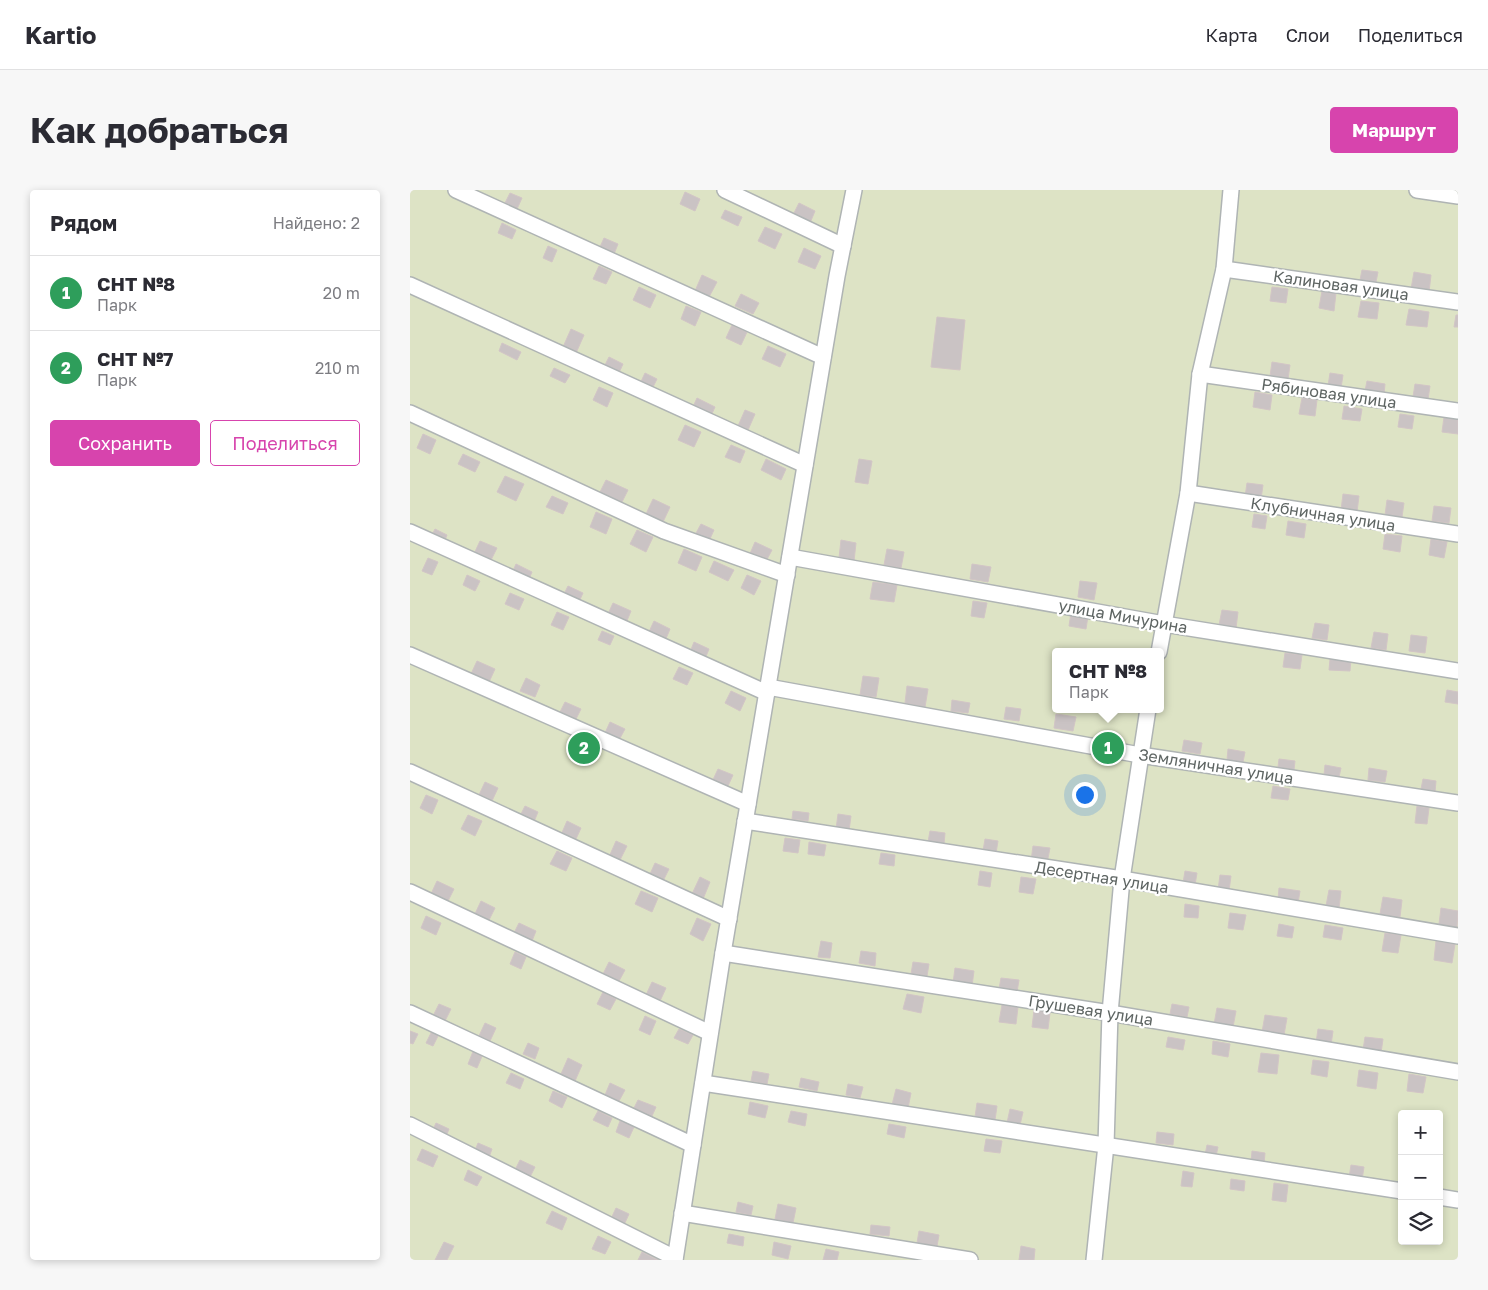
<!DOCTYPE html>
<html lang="ru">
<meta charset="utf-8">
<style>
body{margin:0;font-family:"Golos Text",sans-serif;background:#f7f7f7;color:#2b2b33}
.controls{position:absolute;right:15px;bottom:15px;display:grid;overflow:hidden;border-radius:5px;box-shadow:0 2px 8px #0003}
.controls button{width:45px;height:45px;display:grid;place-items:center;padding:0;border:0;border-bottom:1px solid #e1e1e2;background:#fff;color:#2b2b33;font:25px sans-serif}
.you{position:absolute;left:674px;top:604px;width:18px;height:18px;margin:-12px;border:4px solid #fff;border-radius:50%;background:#1a73e8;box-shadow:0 0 0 8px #1a73e833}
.badge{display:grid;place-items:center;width:32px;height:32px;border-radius:50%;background:#d744ad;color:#fff;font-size:16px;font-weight:700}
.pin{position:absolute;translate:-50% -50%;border:2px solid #fff;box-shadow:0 1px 5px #0006}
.popup{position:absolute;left:642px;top:458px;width:112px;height:65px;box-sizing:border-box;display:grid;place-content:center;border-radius:5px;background:#fff;filter:drop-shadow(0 1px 4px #0005);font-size:16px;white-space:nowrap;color:#7c7c81}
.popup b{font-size:19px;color:#2b2b33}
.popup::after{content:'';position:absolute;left:50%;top:100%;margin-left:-10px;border:10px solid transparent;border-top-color:#fff}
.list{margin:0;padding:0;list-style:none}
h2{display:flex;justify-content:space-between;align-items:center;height:65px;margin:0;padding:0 20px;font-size:21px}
h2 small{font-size:16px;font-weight:400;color:#7c7c81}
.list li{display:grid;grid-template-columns:32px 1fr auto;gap:15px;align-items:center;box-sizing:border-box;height:75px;padding:0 20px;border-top:1px solid #e1e1e2}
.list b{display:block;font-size:19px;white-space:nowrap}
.list p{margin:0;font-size:16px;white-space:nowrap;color:#7c7c81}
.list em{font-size:16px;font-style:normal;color:#7c7c81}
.actions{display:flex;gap:10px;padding:15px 20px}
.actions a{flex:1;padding:11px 0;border:1px solid #d744ad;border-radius:5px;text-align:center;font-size:18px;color:#d744ad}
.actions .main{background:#d744ad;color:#fff}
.icon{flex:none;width:28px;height:28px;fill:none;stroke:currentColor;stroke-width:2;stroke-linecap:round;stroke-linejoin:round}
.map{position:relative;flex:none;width:1048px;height:1070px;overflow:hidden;border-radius:5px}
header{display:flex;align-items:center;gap:30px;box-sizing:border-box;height:70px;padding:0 25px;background:#fff;border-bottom:1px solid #e1e1e2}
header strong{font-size:24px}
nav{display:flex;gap:28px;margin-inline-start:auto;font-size:18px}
.intro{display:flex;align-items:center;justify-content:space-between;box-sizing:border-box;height:120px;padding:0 30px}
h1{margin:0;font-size:35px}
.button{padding:12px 22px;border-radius:5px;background:#d744ad;color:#fff;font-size:18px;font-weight:700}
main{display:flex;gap:30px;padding:0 30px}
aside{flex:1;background:#fff;border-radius:5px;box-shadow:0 2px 8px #0003}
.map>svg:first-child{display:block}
.green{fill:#dde3c5;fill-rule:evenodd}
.building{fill:#cac3c4;stroke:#d2c5c6}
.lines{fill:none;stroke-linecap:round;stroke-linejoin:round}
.minor-casing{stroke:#afb4b4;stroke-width:18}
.minor{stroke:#fff;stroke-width:15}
.labels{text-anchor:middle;stroke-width:4.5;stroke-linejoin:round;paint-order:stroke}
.street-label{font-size:16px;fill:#5e6563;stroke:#fff}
</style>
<header>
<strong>Kartio</strong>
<nav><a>Карта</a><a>Слои</a><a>Поделиться</a></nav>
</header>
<div class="intro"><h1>Как добраться</h1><a class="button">Маршрут</a></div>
<main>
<aside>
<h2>Рядом<small>Найдено: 2</small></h2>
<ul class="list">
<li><span class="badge" style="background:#2e9e5b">1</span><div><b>СНТ №8</b><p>Парк</p></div><em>20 m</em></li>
<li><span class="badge" style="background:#2e9e5b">2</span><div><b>СНТ №7</b><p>Парк</p></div><em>210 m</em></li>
</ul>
<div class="actions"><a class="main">Сохранить</a><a>Поделиться</a></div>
</aside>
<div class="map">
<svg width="1048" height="1070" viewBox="0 0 1048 1070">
<rect width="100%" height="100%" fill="#eee6e6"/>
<path class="green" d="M0,0H1048V1070H0ZM646,462H750V519H646ZM992,924H1029V1051H992Z"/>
<g class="building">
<polygon points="275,2 290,9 285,21 270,14"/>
<polygon points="100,3 112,8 107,19 95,13"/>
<polygon points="389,13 405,21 400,33 383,25"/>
<polygon points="315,20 332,27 328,36 311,28"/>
<polygon points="92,33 106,40 102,49 88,43"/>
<polygon points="355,37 372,44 365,59 348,51"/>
<polygon points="194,48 208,54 204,64 190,57"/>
<polygon points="138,56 147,60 142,72 133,68"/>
<polygon points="394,58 411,66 405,79 388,72"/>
<polygon points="189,76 202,82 196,94 183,89"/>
<polygon points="952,80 968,82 966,92 950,90"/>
<polygon points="1004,82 1021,85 1019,102 1001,99"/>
<polygon points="292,85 307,92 299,107 285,101"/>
<polygon points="229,97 246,105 240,118 223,110"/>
<polygon points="862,97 878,99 876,113 860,111"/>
<polygon points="912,101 926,103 924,121 909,118"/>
<polygon points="331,104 349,113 343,124 325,116"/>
<polygon points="951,111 969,113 967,129 948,127"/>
<polygon points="276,116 291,122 285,136 271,129"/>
<polygon points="999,119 1019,122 1017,137 996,135"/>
<polygon points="1046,125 1048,125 1048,137 1044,137"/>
<polygon points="527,127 555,130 550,180 521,177"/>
<polygon points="322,135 337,142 331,155 316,148"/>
<polygon points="161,139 174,145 166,163 153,157"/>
<polygon points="92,153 111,162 107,170 89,161"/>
<polygon points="358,156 376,164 370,177 352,169"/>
<polygon points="199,167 213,174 208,185 193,179"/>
<polygon points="862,172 880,175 878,189 860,186"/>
<polygon points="144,178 160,185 155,193 140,186"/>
<polygon points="235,183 247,189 241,201 229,196"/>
<polygon points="920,183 933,185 931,198 918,196"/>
<polygon points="957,191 975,194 974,204 955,201"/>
<polygon points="1005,194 1020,196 1018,209 1003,207"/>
<polygon points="189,197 203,203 197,217 183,210"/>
<polygon points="845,202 862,205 860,220 843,217"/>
<polygon points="287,208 305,217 300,228 282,219"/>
<polygon points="892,208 907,210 905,226 889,224"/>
<polygon points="934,216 952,219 950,231 932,229"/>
<polygon points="335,220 345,224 338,240 328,236"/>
<polygon points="990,224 1004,226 1002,239 988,237"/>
<polygon points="1034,227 1048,229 1048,244 1032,242"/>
<polygon points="275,235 291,242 284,257 268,250"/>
<polygon points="13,244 26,250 20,264 7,258"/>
<polygon points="321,255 335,261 330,273 315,267"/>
<polygon points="53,264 70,272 65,282 48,274"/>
<polygon points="356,269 376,279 371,290 351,280"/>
<polygon points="449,269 462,271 458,294 445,292"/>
<polygon points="95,286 114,294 106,311 87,302"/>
<polygon points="196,290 218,300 211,314 189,304"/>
<polygon points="837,293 853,295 851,309 835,307"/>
<polygon points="933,304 949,306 947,322 931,320"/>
<polygon points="142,306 158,313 153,324 136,317"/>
<polygon points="243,309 260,317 253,332 236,324"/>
<polygon points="977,310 994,313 992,327 975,325"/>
<polygon points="1024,316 1041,318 1039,333 1022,331"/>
<polygon points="186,322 202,329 196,344 180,337"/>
<polygon points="844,324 857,326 855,339 842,337"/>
<polygon points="878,331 896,334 894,348 876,345"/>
<polygon points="291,334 304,340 299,351 285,345"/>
<polygon points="25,339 37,345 33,355 20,349"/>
<polygon points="227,340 243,347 236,362 220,354"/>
<polygon points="975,344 992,346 990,362 973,359"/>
<polygon points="1021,349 1037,352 1034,368 1019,365"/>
<polygon points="431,350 446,353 444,371 429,368"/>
<polygon points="70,351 87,358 79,374 63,366"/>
<polygon points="345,352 362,360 355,373 339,366"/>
<polygon points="274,359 292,367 286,381 268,373"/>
<polygon points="477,359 494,362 491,378 474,375"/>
<polygon points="18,368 28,372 22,385 12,381"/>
<polygon points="304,371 324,380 318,391 299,382"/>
<polygon points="106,374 122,382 118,391 102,383"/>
<polygon points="562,374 581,377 578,392 560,389"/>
<polygon points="57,385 70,391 65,401 53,395"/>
<polygon points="337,385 351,391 344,405 331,398"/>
<polygon points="670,391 687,393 684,410 668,407"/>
<polygon points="463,392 487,395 484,412 460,409"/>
<polygon points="158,396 173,403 168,414 153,406"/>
<polygon points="100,403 114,409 109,420 95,414"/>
<polygon points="563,411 577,413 574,428 561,426"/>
<polygon points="203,413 221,421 216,433 198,424"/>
<polygon points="812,420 828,422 826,438 809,435"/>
<polygon points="147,422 159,427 153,440 141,435"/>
<polygon points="661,423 678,426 676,439 659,436"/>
<polygon points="244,431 260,439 255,451 238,444"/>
<polygon points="905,433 919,435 917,450 902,448"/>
<polygon points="192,441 204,446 200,455 188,450"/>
<polygon points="964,442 978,444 976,460 961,458"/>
<polygon points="1001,445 1017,447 1015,463 999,461"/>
<polygon points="284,452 299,459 295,469 280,462"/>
<polygon points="875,463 892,465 890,479 873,477"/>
<polygon points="920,469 941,469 940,481 919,480"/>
<polygon points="67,471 85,479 79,492 61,484"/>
<polygon points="269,477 283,483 277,495 263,489"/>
<polygon points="453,486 469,488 466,507 450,505"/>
<polygon points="116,488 130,495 125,507 110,501"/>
<polygon points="497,496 518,499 515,517 495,513"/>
<polygon points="1037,500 1048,502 1048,514 1035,512"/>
<polygon points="321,501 336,508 330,521 315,513"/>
<polygon points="542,510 560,513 558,523 541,521"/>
<polygon points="155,512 171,519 166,529 150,522"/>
<polygon points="596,517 611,519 609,531 594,529"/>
<polygon points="646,524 666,527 663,541 644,538"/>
<polygon points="200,532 215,539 209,550 195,543"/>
<polygon points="774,550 792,553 790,564 772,561"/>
<polygon points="818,559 835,562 833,572 817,570"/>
<polygon points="869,569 885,571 884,580 868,577"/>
<polygon points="915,575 931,578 929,587 914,585"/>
<polygon points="959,578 977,581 975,592 958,590"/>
<polygon points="308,579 323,585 317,598 302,592"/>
<polygon points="1013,589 1026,591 1025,602 1011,599"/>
<polygon points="75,592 88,598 81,613 68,607"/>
<polygon points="863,596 880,599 878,610 861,608"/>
<polygon points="16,605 28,610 22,624 10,618"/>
<polygon points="115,616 128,622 123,634 109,628"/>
<polygon points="1007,616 1019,618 1017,634 1005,633"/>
<polygon points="383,621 399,623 398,631 382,629"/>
<polygon points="428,624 441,626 439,641 426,639"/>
<polygon points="58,625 72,631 65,646 51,639"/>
<polygon points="157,631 171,638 165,651 151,645"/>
<polygon points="520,641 535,643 534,654 518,652"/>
<polygon points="375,648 390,650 388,663 373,661"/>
<polygon points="575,649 588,651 586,663 573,661"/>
<polygon points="206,651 217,656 209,672 199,667"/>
<polygon points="399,652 416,655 414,666 398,664"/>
<polygon points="623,656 640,658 637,673 621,671"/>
<polygon points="147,661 162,668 156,681 140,674"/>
<polygon points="471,663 485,665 484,676 469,674"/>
<polygon points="245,673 259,679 253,691 240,684"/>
<polygon points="570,681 582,683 580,697 568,695"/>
<polygon points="775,681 787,683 785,695 773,693"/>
<polygon points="810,685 821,686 819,701 808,700"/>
<polygon points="290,687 300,692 293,709 282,704"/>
<polygon points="611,687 626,689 623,704 609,702"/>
<polygon points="27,691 44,699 38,711 21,704"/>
<polygon points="869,698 890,701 888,713 868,710"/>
<polygon points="919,700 931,701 929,718 916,716"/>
<polygon points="231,701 248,708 242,722 225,714"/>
<polygon points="973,707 992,710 990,727 970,724"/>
<polygon points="71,711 85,718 78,732 64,726"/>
<polygon points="775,714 789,716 788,728 774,727"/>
<polygon points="1031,718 1048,721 1047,737 1029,734"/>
<polygon points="820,723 836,725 833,740 818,738"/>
<polygon points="16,726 31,733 26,745 11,738"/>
<polygon points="287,728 301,734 293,751 280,744"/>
<polygon points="109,733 126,741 122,751 104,743"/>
<polygon points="869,734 884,737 882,748 867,746"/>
<polygon points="915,735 933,738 931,750 913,747"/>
<polygon points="975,743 991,745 988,763 972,761"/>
<polygon points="411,751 422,753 420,768 408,767"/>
<polygon points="1026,751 1045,754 1042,773 1024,770"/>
<polygon points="451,761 466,763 465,776 449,773"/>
<polygon points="105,762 116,767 111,779 100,774"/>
<polygon points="199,772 215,780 209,791 193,784"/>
<polygon points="503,772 519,774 517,786 501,784"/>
<polygon points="545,778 564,781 562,796 543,793"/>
<polygon points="591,788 609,790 607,802 589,799"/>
<polygon points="242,792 256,798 250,811 236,805"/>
<polygon points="193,802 206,809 200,820 187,814"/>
<polygon points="497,804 514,807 511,823 493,819"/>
<polygon points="29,814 41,819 35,831 23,826"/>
<polygon points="762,814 779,817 777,827 760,824"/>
<polygon points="592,815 608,817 606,834 589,832"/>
<polygon points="807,818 826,821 823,837 804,834"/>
<polygon points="624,820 640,823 638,839 622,837"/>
<polygon points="855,825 877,828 874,845 852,842"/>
<polygon points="235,826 246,831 240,845 229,840"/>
<polygon points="75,833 86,838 80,851 69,846"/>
<polygon points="269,839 283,845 278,854 264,848"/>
<polygon points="908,839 923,841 921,855 906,853"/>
<polygon points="0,841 8,844 3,854 0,853"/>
<polygon points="22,841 29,844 23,856 16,853"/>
<polygon points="758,847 775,850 773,860 756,857"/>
<polygon points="955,847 973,849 971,863 953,860"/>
<polygon points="803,851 820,854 818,867 802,864"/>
<polygon points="118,853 129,858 125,869 113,864"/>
<polygon points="64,859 73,864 67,878 58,874"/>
<polygon points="851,863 869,865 867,884 848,882"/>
<polygon points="158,868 172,875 165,891 151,884"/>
<polygon points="903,870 919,872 917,887 901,884"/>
<polygon points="949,880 968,883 966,899 947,896"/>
<polygon points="343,881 359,884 357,894 341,891"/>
<polygon points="101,883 114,889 110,899 96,893"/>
<polygon points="999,884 1016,887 1013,903 997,901"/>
<polygon points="391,888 409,892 407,901 389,897"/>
<polygon points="200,893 215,900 209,911 195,905"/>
<polygon points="438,894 453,897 450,908 436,905"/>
<polygon points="486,899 501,903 498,918 482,915"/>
<polygon points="143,901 157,907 152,918 139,911"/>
<polygon points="228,910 246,917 242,926 224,918"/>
<polygon points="340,912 358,916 355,928 338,924"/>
<polygon points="567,913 587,916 585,930 565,927"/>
<polygon points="600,919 613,922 610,935 597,933"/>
<polygon points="188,921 202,928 198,937 183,930"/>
<polygon points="381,921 397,924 395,936 378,932"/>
<polygon points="210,931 224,937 219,948 206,942"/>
<polygon points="26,933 39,939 35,949 22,942"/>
<polygon points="479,934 496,937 494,948 477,944"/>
<polygon points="747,942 764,944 763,955 746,953"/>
<polygon points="576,949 592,951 590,963 574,961"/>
<polygon points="68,953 82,959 78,970 64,963"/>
<polygon points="797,955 808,957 806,966 795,965"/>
<polygon points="12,959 28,966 23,977 7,970"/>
<polygon points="842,961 855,963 854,974 841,972"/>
<polygon points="110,970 125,977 119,989 104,982"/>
<polygon points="941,975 954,977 952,990 939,988"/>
<polygon points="58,980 72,987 67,996 54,990"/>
<polygon points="773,981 784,983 782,997 771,996"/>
<polygon points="821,989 835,991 834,1001 820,999"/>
<polygon points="864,993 878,995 876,1012 862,1010"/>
<polygon points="328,1012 343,1016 341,1025 326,1022"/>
<polygon points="368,1014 386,1018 383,1033 365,1029"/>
<polygon points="206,1018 219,1024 213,1037 200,1031"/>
<polygon points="142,1021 157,1028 152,1040 136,1033"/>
<polygon points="461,1035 480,1037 479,1046 460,1044"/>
<polygon points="509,1041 529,1045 527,1056 507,1053"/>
<polygon points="319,1044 334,1047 333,1056 317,1053"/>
<polygon points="188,1046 201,1052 195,1064 182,1059"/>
<polygon points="34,1052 44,1056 37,1070 25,1070"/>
<polygon points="364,1052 381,1056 378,1069 362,1065"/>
<polygon points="611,1056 625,1059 624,1070 609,1070"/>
<polygon points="416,1059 429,1062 427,1070 413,1070"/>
<polygon points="232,1062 248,1070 228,1070"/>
</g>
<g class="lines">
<g class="minor-casing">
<g id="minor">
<polyline points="46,0 413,167"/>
<polyline points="315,0 433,56"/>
<polyline points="1007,0 1048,6"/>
<polyline points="814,79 1048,112"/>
<polyline points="0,95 395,275"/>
<polyline points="790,184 1048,221"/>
<polyline points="0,223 254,341 377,385"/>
<polyline points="778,303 1048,344"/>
<polyline points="0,342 357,503"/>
<polyline points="380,367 754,434 1048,481"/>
<polyline points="749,462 778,303 790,184 814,79 821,0"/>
<polyline points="0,465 338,614"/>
<polyline points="358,497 730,565 1048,613"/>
<polyline points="0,582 319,729"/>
<polyline points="335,631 712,689 1048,746"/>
<polyline points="0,702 300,843"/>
<polyline points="313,763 700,823 1048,882"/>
<polyline points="0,823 283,955"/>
<polyline points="293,893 992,1001"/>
<polyline points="0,935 265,1068"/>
<polyline points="1029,1007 1048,1010"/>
<polyline points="272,1023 560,1070"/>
<polyline points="265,1070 313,763 427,86 444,0"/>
<polyline points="684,1070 696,955 700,823 712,689 738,519"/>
</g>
</g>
<use href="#minor" class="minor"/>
</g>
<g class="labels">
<g class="street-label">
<text transform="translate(931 95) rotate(8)" y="6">Калиновая улица</text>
<text transform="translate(919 203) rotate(8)" y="6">Рябиновая улица</text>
<text transform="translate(913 324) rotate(9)" y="6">Клубничная улица</text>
<text transform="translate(713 426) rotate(10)" y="6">улица Мичурина</text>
<text transform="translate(806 576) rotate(9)" y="6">Земляничная улица</text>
<text transform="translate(692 687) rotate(9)" y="6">Десертная улица</text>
<text transform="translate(681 820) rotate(9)" y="6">Грушевая улица</text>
</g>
</g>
</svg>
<div class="controls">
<button>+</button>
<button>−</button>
<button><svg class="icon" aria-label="layers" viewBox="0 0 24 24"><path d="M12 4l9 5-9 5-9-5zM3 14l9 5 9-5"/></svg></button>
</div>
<div class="you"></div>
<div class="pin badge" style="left:698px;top:558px;background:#2e9e5b">1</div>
<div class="popup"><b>СНТ №8</b>Парк</div>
<div class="pin badge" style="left:174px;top:558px;background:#2e9e5b">2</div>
</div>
</main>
